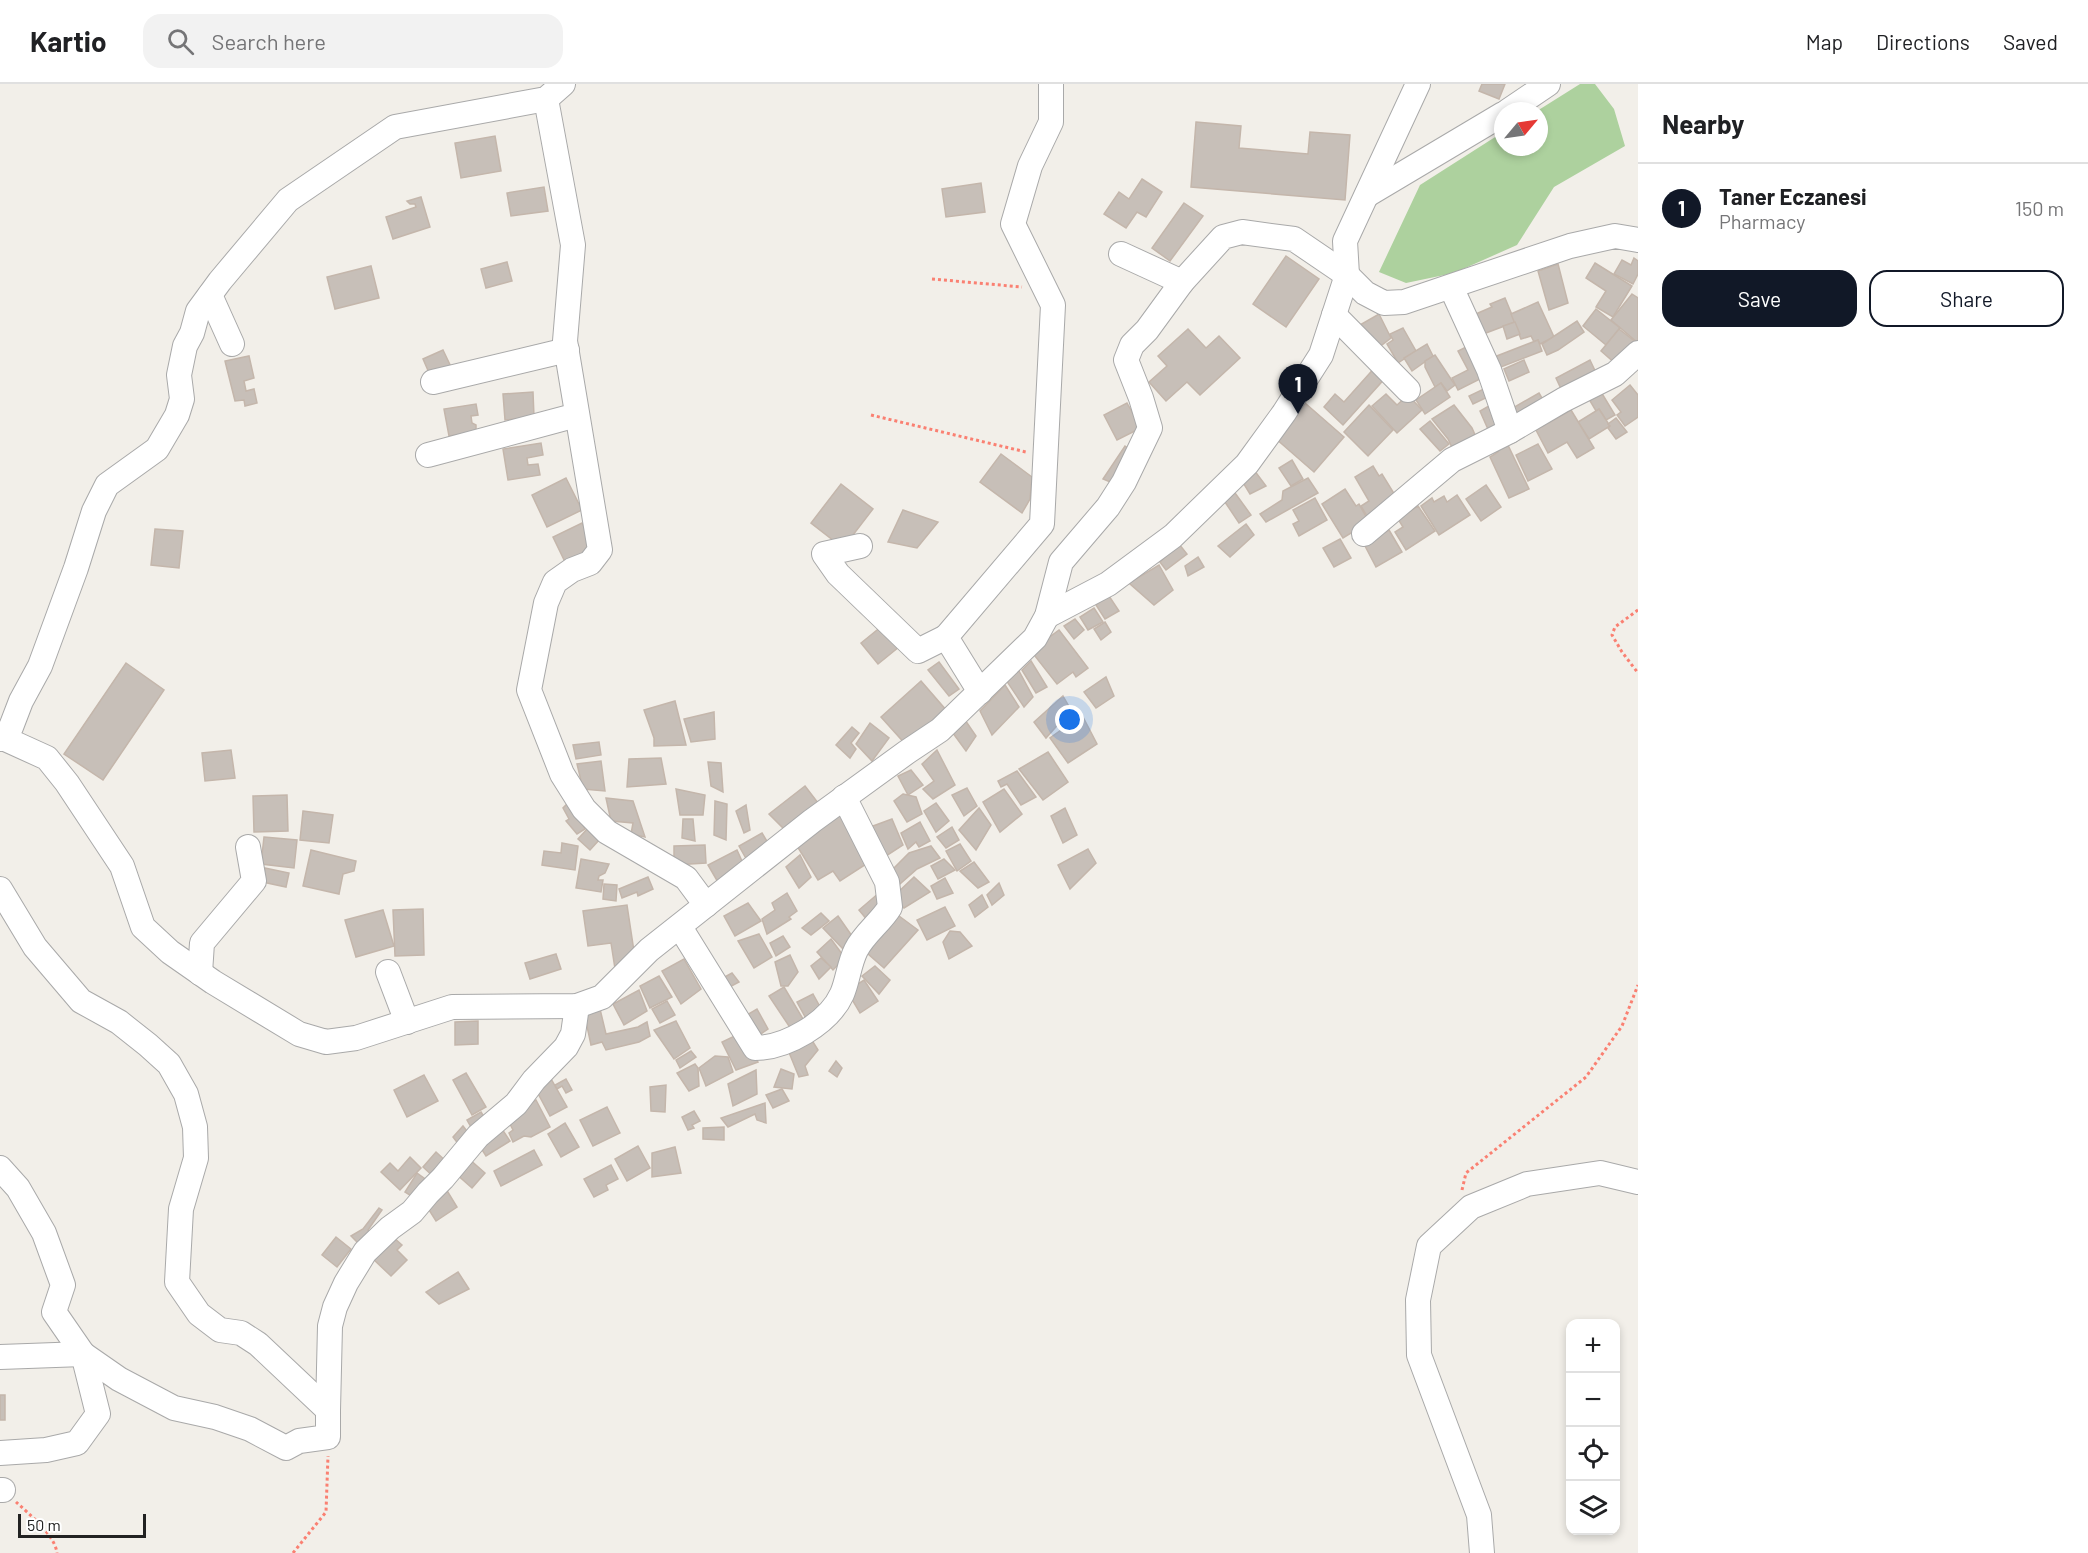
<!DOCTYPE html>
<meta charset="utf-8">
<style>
body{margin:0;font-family:Barlow,sans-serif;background:#f2f2f2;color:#202124}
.controls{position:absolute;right:18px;bottom:18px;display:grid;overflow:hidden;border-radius:12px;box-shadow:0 3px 9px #0003}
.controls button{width:54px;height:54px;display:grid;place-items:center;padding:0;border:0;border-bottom:2px solid #e0e0e0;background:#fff;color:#202124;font:30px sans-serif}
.compass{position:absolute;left:1494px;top:18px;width:54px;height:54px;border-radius:50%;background:#fff;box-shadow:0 3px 9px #0003;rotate:61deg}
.scale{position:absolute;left:18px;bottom:15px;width:128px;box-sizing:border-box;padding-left:6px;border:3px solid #222;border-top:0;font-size:16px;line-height:21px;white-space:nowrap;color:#222;-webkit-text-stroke:4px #fff;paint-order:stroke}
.you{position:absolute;left:1070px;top:636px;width:21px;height:21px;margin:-15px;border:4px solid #fff;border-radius:50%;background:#1a73e8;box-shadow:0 0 0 9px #1a73e833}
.badge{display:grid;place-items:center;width:39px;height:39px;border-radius:50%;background:#111827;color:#fff;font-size:20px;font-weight:700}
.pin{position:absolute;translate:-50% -50px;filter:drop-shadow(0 2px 3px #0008)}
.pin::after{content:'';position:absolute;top:32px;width:21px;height:18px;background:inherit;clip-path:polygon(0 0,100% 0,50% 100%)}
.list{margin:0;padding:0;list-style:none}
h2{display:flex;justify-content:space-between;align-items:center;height:78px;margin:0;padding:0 24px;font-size:26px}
h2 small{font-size:20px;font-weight:400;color:#757577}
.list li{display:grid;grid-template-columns:39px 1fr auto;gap:18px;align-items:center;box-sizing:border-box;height:90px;padding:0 24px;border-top:2px solid #e0e0e0}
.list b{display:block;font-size:22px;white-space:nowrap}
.list p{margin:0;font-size:20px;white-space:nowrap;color:#757577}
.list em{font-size:20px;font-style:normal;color:#757577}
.actions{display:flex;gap:12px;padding:18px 24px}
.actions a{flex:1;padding:14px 0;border:2px solid #111827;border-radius:18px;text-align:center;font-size:21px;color:#111827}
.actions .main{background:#111827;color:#fff}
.icon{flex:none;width:33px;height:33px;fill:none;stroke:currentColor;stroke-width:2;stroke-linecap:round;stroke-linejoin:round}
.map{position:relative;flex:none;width:1638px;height:1469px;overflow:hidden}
header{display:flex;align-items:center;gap:36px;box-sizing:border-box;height:84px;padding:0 30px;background:#fff;border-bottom:2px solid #e0e0e0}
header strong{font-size:28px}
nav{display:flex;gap:33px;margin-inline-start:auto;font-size:21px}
.search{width:420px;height:54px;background:#f2f2f2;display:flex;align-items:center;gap:15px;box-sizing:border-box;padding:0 21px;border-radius:18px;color:#757577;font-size:22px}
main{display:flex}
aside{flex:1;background:#fff}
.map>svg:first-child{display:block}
.forest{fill:#add19e}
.building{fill:#c7bfb8;stroke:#c4b6ab;stroke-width:1.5}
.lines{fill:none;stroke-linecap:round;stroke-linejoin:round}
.minor-casing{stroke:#a9a9a9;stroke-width:26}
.path{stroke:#fa8072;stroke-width:3;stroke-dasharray:3 3;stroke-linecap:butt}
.minor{stroke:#fff;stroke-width:24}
</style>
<header>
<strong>Kartio</strong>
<div class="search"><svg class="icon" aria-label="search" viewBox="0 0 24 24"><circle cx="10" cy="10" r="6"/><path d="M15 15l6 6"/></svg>Search here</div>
<nav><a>Map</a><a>Directions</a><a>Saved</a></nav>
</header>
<main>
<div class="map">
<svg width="1638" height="1469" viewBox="0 0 1638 1469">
<rect width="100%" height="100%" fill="#f2efe9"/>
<polygon class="forest" points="1580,0 1595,0 1614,25 1625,62 1554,103 1517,161 1454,189 1406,199 1379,188 1420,101 1503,48 1503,63 1539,63 1539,27 1537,27"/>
<g class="building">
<polygon points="1482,0 1505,0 1499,15 1479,7"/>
<polygon points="1196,38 1241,42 1239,64 1308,70 1310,48 1350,51 1345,116 1191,103"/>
<polygon points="495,52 501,87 461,94 455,59"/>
<polygon points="1142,95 1162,108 1146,133 1137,128 1126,144 1104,130 1119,108 1129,115"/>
<polygon points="981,99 985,128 946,133 942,105"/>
<polygon points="544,103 548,127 511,132 507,109"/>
<polygon points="421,113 430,143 393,155 386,133 416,123 415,120 410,120 407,117"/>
<polygon points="1184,119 1203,132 1170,177 1152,164"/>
<polygon points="1286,172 1319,195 1286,243 1253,220"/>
<polygon points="1634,174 1638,177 1638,190 1633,200 1614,190 1622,176 1631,181"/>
<polygon points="507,178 512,197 486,204 481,185"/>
<polygon points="1595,179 1632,202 1613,233 1596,223 1606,207 1586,194"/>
<polygon points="1558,180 1568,219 1549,226 1538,187"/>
<polygon points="371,182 379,214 335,225 327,193"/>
<polygon points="1632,210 1638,214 1638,259 1611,236"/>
<polygon points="1505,214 1515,238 1478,252 1469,233 1492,223 1490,220"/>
<polygon points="1538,218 1554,253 1540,260 1538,256 1534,258 1531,252 1521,255 1511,230"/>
<polygon points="1596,225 1620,244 1606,261 1583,242"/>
<polygon points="1379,230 1391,254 1374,267 1353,245"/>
<polygon points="1577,237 1584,248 1558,266 1547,271 1542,260"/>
<polygon points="1515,238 1520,250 1507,255 1503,242"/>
<polygon points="1403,244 1416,267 1398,279 1387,260 1393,256 1390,250"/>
<polygon points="1188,245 1206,264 1219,252 1240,274 1200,311 1187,298 1166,317 1149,298 1167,282 1158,272"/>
<polygon points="1619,245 1637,259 1617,281 1601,267"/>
<polygon points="1538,256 1542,267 1493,286 1489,275"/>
<polygon points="1427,260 1433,272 1412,287 1404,274"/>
<polygon points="1472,260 1488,291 1458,306 1452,294 1468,286 1458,267"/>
<polygon points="443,266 454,289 433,298 423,275"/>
<polygon points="1435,271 1455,301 1447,307 1441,299 1435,303 1425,283 1425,277"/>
<polygon points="249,272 254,294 244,297 246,307 254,305 257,319 245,322 244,316 235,317 225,277"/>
<polygon points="1524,276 1529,288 1509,297 1504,285"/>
<polygon points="1590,276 1597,291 1563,309 1556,294"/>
<polygon points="1377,281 1388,291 1343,341 1324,323 1335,310 1344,318"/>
<polygon points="1441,299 1450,313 1425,330 1416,316"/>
<polygon points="1630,301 1638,311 1638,333 1625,342 1617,331 1621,328 1612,316"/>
<polygon points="1488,303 1492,311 1473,320 1469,312"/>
<polygon points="1598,303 1615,331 1606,336 1599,325 1596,327 1586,310"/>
<polygon points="533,308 534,333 505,336 503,310"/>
<polygon points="1539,309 1546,321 1513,340 1506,328"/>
<polygon points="1386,310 1397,321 1408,311 1422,326 1397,349 1372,322"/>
<polygon points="1127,319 1141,344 1117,356 1104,331"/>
<polygon points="1305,319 1344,353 1314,388 1275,354"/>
<polygon points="1494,319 1505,346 1491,352 1480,327"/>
<polygon points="476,320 478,331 471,332 472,339 476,341 476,348 449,352 444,325"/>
<polygon points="1369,321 1393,346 1368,372 1344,348"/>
<polygon points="1454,321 1472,344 1479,360 1455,370 1448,355 1432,335"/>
<polygon points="1599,325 1610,342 1589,355 1578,338"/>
<polygon points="1571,326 1594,364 1577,374 1567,358 1548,369 1536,346"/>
<polygon points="1616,334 1627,348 1616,355 1608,344 1610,342 1608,340"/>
<polygon points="1430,337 1449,360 1440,367 1420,345"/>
<polygon points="1506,357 1529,405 1509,414 1490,373 1498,368 1496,361"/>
<polygon points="541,359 543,371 527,374 528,381 538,380 540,391 508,396 503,365"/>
<polygon points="1538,360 1552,385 1528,397 1516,371"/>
<polygon points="1125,362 1134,368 1115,400 1103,395"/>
<polygon points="1001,370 1032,393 1030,415 1022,429 980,398"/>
<polygon points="1292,376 1303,395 1291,402 1279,384"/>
<polygon points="1373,382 1379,392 1382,390 1398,416 1368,434 1361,422 1369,417 1355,393"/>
<polygon points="1254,386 1266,402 1250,410 1242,397"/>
<polygon points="566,394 582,426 547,443 532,411"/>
<polygon points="1308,394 1318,409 1266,438 1260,430 1282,416 1283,407"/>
<polygon points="841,400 873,425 843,464 811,439"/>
<polygon points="1486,401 1501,423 1481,437 1466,415"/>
<polygon points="1345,405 1356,422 1359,420 1369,438 1343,454 1322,420"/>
<polygon points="1235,409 1251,431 1239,439 1225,418"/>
<polygon points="1457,411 1470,431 1439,451 1421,422 1432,414 1434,418 1444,412 1447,418"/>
<polygon points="1315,414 1327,436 1299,452 1293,440 1299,437 1293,426"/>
<polygon points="1418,422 1435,447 1406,466 1395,448 1403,443 1398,435"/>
<polygon points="903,426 938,438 917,464 888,458"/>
<polygon points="582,439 596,467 567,482 553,453"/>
<polygon points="1246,440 1254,451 1230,473 1218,462"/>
<polygon points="155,445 183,447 179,484 151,481"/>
<polygon points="1389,446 1402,468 1376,483 1364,460"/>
<polygon points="1340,455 1351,474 1334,483 1323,464"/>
<polygon points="1179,460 1187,470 1166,486 1160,478"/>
<polygon points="1198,473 1204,483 1188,492 1185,482"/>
<polygon points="1159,481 1173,506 1154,521 1129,499"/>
<polygon points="1109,512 1119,527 1105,535 1096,521"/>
<polygon points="1094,524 1103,538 1088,546 1080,533"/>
<polygon points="1075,535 1084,546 1074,555 1064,542"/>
<polygon points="1105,538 1111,548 1101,556 1094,545"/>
<polygon points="882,542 899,563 878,580 861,559"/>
<polygon points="1059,546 1088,584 1076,593 1073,588 1057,600 1031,567"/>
<polygon points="1031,577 1047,603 1036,609 1022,586"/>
<polygon points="939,578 959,605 949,612 928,586"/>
<polygon points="126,579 164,606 103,696 64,670"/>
<polygon points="1019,587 1033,613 1024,623 1006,596"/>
<polygon points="1106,593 1114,612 1096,624 1084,608"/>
<polygon points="921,597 947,627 907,662 881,633"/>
<polygon points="1005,601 1019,623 992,651 980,627"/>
<polygon points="1063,612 1071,626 1046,654 1034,638"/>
<polygon points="675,617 686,661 654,662 654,654 644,626"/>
<polygon points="714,628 715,655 691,658 684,635"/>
<polygon points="1082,631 1097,660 1068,679 1050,654"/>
<polygon points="963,633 976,652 966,667 950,645"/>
<polygon points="870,639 889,654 872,677 856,660"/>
<polygon points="852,643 859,649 851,659 856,665 850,674 836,661"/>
<polygon points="599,658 601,671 576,675 573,661"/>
<polygon points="231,666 235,694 205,697 202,669"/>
<polygon points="937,666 955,701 933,715 923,705 934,697 922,680"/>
<polygon points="1048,668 1068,698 1043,716 1019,685"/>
<polygon points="661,674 666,700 627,703 629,675"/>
<polygon points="601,677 605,707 583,705 577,680"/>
<polygon points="708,678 721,679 723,708 711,702"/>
<polygon points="911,686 923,701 908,711 898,692"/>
<polygon points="1017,687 1036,713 1021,721 1007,700 1001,703 998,697"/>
<polygon points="805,702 822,724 789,750 769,730"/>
<polygon points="967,704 977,722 964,732 952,711"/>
<polygon points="676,705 705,711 703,731 680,731"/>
<polygon points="1004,705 1022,730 1000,748 983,718"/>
<polygon points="903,710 916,713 922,730 907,738 894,717"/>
<polygon points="287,711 288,747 254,748 253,712"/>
<polygon points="606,714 633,717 645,753 631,750 633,739 611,737"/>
<polygon points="715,717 727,720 726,756 714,751"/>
<polygon points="568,719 578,732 585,745 577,750 566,737 569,735 563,724"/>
<polygon points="936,719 949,737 936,748 924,727"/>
<polygon points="746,721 750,746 744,749 736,727"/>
<polygon points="841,723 874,775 840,797 833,787 818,796 797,762 818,748 814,741"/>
<polygon points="979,724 991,741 976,766 959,746"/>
<polygon points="1065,724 1077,751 1063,759 1051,732"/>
<polygon points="303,727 333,731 329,759 300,756"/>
<polygon points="683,735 693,735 695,757 682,754"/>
<polygon points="892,735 903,761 883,774 865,745"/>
<polygon points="920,738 930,757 919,763 916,758 908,765 901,749"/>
<polygon points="952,743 959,756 946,764 937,753"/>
<polygon points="588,744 600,755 590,766 578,755"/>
<polygon points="762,749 771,764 748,778 739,762"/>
<polygon points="264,753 297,756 294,784 261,780"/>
<polygon points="562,759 578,762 575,786 542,781 544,767 561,769"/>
<polygon points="960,760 971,777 957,787 946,767"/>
<polygon points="705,761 706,779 674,781 674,762"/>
<polygon points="931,762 940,774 917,785 900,800 890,788 909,769"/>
<polygon points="1088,765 1096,779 1070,805 1058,781"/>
<polygon points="311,766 356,777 354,787 343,790 339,810 303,802"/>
<polygon points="737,766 746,786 719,800 708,781"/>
<polygon points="800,771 811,793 799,804 786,783"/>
<polygon points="581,775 609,780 605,789 599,792 598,796 603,796 601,808 576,804"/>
<polygon points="944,775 955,786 938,795 931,782"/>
<polygon points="974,778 989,798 978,804 960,787"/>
<polygon points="265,784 289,789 286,803 262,798"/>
<polygon points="648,793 653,805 638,812 637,808 622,814 619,805"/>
<polygon points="914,793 930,808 904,824 893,813"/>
<polygon points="945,794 953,809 937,815 931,802"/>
<polygon points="999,799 1004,811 992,821 987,811"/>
<polygon points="604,800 617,801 616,817 603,815"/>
<polygon points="880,808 888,820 868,837 859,826"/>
<polygon points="787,809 797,827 789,833 791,835 767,850 762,835 775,826 772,819"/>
<polygon points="982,811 988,823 975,833 969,821"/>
<polygon points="748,819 761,837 735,852 724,832"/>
<polygon points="627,821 635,874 616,891 611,859 588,862 583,827"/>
<polygon points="945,823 955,842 927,856 917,836"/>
<polygon points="423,825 424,871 395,872 393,826"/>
<polygon points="383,826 394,862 356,873 345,836"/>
<polygon points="821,829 829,837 811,851 802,844"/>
<polygon points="895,829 918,846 884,884 860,863"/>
<polygon points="838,832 857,859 845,867 823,844"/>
<polygon points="950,847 960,848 972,862 949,875 943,858"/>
<polygon points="759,850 772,873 754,884 738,857"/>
<polygon points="783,852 790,863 776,872 770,859"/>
<polygon points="831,855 845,874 833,886 817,868"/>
<polygon points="556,870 561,885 530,895 525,879"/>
<polygon points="790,871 798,888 788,902 781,902 775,878"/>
<polygon points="821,874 831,883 819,895 811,882"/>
<polygon points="684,875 701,905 681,920 662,887"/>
<polygon points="875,882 890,896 879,910 862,892"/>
<polygon points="732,889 739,898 724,906 719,896"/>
<polygon points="659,892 672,913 650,924 640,902"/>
<polygon points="864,896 878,917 860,929 847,907"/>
<polygon points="784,903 806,940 793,948 769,912"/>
<polygon points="639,906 647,927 624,941 613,920"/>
<polygon points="813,910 824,930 809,940 797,918"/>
<polygon points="667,917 675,931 660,939 652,925"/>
<polygon points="600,925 606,950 638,943 647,938 650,952 639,958 606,966 602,958 591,961 584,928"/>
<polygon points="757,925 768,945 752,956 740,935"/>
<polygon points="478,937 478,960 455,961 455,938"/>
<polygon points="676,937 690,964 674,975 654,946"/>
<polygon points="743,948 758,978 736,986 722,958"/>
<polygon points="808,950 818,966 805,982 808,991 799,993 788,966"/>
<polygon points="691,967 696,973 680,984 676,976"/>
<polygon points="715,972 728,973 733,988 706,1002 699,984"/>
<polygon points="836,977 842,984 837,993 829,987"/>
<polygon points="695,980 698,984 699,1002 689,1007 677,989"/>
<polygon points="781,985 794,990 792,1005 774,1003"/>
<polygon points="756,986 757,1010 733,1022 728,1000"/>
<polygon points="466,989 486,1023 472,1031 453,996"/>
<polygon points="424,991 438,1017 407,1033 394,1006"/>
<polygon points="550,993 567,1023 550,1032 534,1002"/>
<polygon points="566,995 572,1006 566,1009 562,1002 557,1005 555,1001"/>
<polygon points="666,1001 665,1028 651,1027 650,1003"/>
<polygon points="782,1005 789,1017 773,1024 766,1011"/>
<polygon points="536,1016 550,1043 531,1053 524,1052 513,1058 509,1049 513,1046 508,1036 513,1029"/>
<polygon points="765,1019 766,1039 757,1036 755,1030 728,1043 721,1034"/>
<polygon points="607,1023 620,1049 593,1062 580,1036"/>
<polygon points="694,1027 700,1037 692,1041 694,1044 688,1046 682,1033"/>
<polygon points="481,1028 489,1041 475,1050 467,1036"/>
<polygon points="565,1039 579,1063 561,1073 548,1050"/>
<polygon points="463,1042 470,1051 462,1065 453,1053"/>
<polygon points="500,1042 510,1057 486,1072 477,1058"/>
<polygon points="724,1043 724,1056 703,1055 703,1044"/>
<polygon points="638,1062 650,1084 627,1097 615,1075"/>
<polygon points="675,1063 681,1089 652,1093 652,1069"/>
<polygon points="534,1066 542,1081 501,1102 494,1087"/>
<polygon points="436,1068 449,1080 436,1095 423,1083"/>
<polygon points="410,1073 421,1084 400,1106 381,1088 390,1079 398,1087"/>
<polygon points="468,1074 485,1089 472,1104 455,1089"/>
<polygon points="611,1081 618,1095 606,1101 608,1106 594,1113 584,1095"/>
<polygon points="417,1089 428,1097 416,1115 405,1108"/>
<polygon points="446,1105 457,1123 436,1137 424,1118"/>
<polygon points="379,1124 382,1126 368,1146 372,1153 360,1161 351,1152 363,1145"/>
<polygon points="336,1153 351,1165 337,1183 322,1171"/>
<polygon points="393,1153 402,1161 397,1166 407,1176 391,1192 372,1174"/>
<polygon points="458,1188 469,1205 439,1220 426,1208"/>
<rect x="0" y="1311" width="5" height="25"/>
</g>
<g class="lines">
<g class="minor-casing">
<g id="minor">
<polyline points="546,15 573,161 565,257 600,466 590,479 572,486 555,498 546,519 529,606 562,690 584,725 607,748 686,794 706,821"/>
<polyline points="1508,27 1548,0"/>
<polyline points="1367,111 1503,30"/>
<polyline points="1121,170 1182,198"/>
<polyline points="1451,203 1489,286 1510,347"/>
<polyline points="210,211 232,260"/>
<polyline points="1334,231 1408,306"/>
<polyline points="433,298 567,266"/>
<polyline points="428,371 577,331"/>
<polyline points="1364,450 1452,376 1510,347 1563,316 1615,290 1638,269"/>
<polyline points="860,462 824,470 838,490 918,567 946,553"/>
<polyline points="1047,532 1108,500 1173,452 1247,380 1284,329 1321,271 1347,191 1345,157 1418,0"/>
<polyline points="980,608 946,553 1042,440 1053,221 1013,140 1030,82 1051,38 1051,0"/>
<polyline points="3,654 47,674 67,699 122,782 143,843 170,868 213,898 299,950 326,958 356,954 452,923 577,922 602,913 649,866 812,737 907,668 940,646 1035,554 1047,532 1061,478 1108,423 1124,398 1150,344 1141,314 1126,276 1132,261 1147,246 1182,198 1223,153 1242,148 1294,155 1347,191 1365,209 1384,219 1404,218 1570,162 1615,152 1638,156"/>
<polyline points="0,655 3,654 11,643 21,617 40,582 76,484 94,427 107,401 157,365 177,331 182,315 179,291 185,262 192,249 198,227 220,197 288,116 395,43 546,15 563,0"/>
<polyline points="0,805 35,863 81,917 119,938 148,961 169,980 186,1010 195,1043 196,1074 181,1125 177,1198 199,1230 220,1246 241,1249 258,1260 328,1326 328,1353 299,1357 286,1364 250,1345 215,1333 174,1324 119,1295 83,1270 0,1273"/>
<path d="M680,843L755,964C786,964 829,939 842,910C848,896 849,880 856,866C864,850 881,838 890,823L887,798L844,713"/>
<polyline points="388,888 407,938"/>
<polyline points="200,889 202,859 254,797 248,763"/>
<polyline points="0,1084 18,1104 44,1149 63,1201 54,1228 83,1270 98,1330 77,1359 46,1366 0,1369"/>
<polyline points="328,1326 330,1242 335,1223 346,1199 365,1168 390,1144 412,1128 428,1109 443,1094 478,1052 516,1020 534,996 566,963 573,950 577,922"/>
<polyline points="0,1406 3,1406"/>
<polyline points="1482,1469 1479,1431 1419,1271 1418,1216 1429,1162 1471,1123 1527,1100 1600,1089 1638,1098"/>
</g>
</g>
<g class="path">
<polyline points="932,195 1022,203"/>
<polyline points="871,331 1026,368"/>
<polyline points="1638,526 1615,543 1612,551 1622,568 1638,589"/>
<polyline points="1462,1106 1466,1089 1586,993 1622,942 1638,901"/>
<path d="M16,1418C29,1430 55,1451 57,1469"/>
<polyline points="293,1469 326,1428 328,1372"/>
</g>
<use href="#minor" class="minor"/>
</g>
</svg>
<div class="controls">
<button>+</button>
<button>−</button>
<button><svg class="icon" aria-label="locate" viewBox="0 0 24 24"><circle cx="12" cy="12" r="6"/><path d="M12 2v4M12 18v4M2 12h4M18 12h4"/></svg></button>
<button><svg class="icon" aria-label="layers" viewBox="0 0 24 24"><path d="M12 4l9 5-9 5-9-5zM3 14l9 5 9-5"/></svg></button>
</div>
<svg class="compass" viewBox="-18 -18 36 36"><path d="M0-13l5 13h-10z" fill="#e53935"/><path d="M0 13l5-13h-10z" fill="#757577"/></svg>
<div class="scale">50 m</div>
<div class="you"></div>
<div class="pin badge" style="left:1298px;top:330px">1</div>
</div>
<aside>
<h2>Nearby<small></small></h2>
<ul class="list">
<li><span class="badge">1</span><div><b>Taner Eczanesi</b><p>Pharmacy</p></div><em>150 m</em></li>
</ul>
<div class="actions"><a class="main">Save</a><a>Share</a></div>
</aside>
</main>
